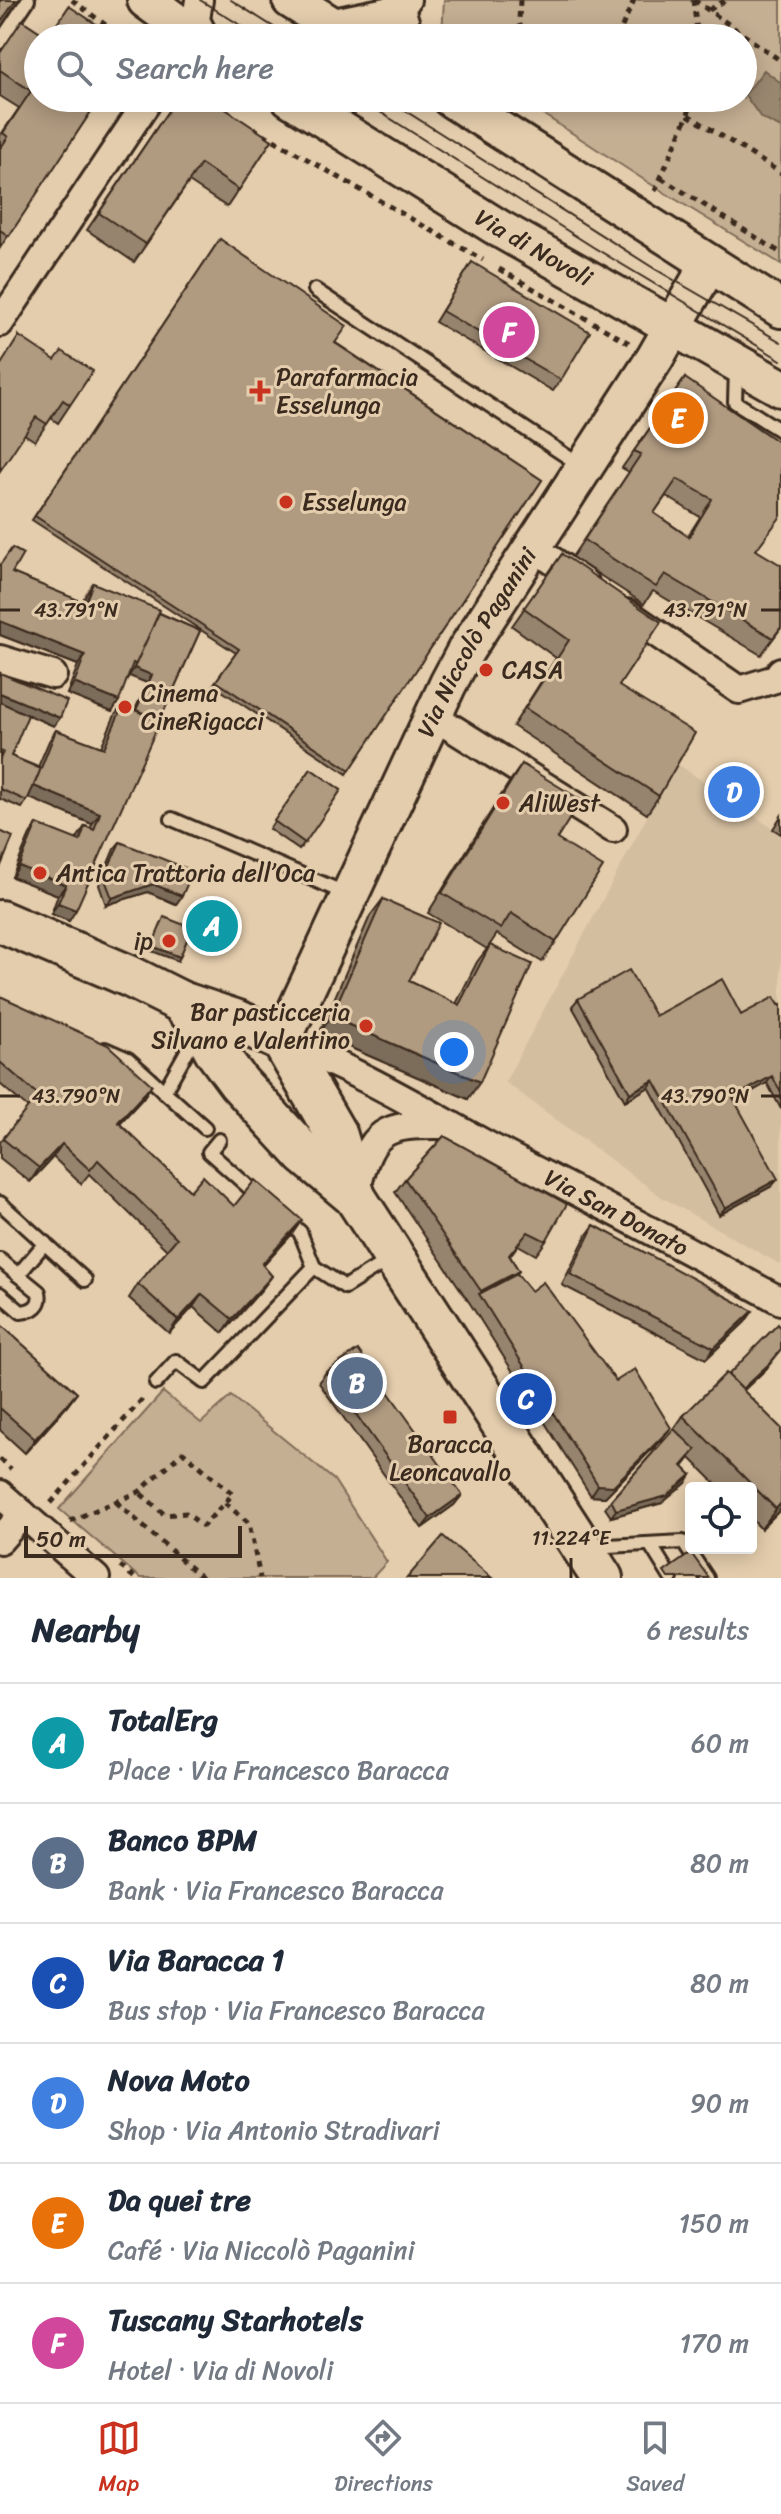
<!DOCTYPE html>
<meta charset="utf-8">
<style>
body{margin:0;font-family:Sriracha,sans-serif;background:#f2f2f3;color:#1f2937}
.controls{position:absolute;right:24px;bottom:24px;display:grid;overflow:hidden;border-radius:8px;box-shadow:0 4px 20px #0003}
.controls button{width:72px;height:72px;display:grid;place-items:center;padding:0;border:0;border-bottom:2px solid #e0e1e3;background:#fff;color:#1f2937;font:40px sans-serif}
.scale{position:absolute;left:24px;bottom:20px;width:218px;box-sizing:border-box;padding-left:8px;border:4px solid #3b2a1e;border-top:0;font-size:22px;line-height:28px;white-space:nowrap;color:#3b2a1e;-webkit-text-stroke:6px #e4cdad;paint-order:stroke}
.you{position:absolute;left:454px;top:1052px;width:28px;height:28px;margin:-20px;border:6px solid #fff;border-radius:50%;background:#1a73e8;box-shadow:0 0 0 12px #1a73e833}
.badge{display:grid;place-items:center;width:52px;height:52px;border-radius:50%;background:#c8321e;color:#fff;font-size:26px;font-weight:700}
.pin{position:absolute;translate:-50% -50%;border:4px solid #fff;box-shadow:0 2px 8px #0006}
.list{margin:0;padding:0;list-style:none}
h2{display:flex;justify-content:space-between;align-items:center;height:104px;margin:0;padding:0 32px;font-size:34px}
h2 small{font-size:26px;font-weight:400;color:#747a83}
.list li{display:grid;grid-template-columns:52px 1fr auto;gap:24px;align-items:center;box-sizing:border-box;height:120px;padding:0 32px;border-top:2px solid #e0e1e3}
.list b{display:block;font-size:30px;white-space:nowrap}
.list p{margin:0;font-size:26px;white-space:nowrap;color:#747a83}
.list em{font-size:26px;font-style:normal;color:#747a83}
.icon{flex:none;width:44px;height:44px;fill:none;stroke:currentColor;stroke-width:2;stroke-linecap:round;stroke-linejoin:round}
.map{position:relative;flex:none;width:781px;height:1578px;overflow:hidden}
.search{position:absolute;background:#fff;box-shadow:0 4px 20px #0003;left:24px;right:24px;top:24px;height:88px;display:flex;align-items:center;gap:20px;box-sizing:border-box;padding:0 28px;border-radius:44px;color:#747a83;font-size:30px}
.sheet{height:824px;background:#fff}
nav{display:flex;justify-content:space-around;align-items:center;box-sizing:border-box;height:112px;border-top:2px solid #e0e1e3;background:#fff;font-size:22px;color:#747a83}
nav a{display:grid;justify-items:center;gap:4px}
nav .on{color:#c8321e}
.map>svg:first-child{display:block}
.built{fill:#d4bea0}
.green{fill:#c5af93;stroke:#806c58;stroke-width:2}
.water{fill:#9a876f;stroke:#74624f;stroke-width:2}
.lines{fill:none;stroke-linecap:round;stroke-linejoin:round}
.lane-casing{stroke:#3b2a1e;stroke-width:18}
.street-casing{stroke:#3b2a1e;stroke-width:32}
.secondary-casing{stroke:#3b2a1e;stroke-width:42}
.primary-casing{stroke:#3b2a1e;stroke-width:46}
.path{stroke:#3b2a1e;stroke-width:5;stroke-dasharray:6 6;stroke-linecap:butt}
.lane{stroke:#e4cdad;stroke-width:12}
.street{stroke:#e4cdad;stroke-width:26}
.secondary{stroke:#e4cdad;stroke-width:36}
.primary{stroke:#e4cdad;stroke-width:40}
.tram{stroke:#3b2a1e;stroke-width:2}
.wall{fill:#97846e;stroke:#3b2a1e;stroke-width:2;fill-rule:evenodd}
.shaded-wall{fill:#7b6c5a;stroke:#3b2a1e;stroke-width:2}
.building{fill:#b09a80;stroke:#3b2a1e;stroke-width:2;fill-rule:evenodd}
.ticks{fill:none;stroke:#3b2a1e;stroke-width:3}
.poi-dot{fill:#c8321e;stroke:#e4cdad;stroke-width:3}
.labels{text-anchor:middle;stroke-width:6;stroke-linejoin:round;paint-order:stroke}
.street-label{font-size:24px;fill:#3b2a1e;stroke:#e4cdad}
.poi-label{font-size:24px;fill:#3b2a1e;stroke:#e4cdad;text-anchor:start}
.ticks-label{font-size:20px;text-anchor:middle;fill:#3b2a1e;stroke:#e4cdad;stroke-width:6;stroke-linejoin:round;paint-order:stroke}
</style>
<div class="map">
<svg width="781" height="1578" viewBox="0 0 781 1578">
<rect width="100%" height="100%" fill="#e4cdad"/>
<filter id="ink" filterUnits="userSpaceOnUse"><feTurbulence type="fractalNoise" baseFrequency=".0125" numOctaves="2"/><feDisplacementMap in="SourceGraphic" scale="16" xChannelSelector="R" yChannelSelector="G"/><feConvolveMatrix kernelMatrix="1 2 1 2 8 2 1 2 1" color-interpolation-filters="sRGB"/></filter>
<g filter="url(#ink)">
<polygon class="built" points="676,763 781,834 781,1265 663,1198 505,1082"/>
<g class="green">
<polygon points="444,0 781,0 781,264 649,183 518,98 743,98 743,38 444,38 442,35"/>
<polygon points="163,1392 201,1423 231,1396 334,1480 387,1562 372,1578 140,1578 59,1509"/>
</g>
<polygon class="water" points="764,70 781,83 781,128 761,118 745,95"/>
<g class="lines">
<g class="lane-casing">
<g id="lane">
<polyline points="0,42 28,0"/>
<polyline points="315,290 583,467"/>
<polyline points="736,369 735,402 781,431"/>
<polyline points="172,819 347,894"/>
<polyline points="105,1049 128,1059 205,1128"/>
<polyline points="164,1092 196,1035"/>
<polyline points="219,1140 209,1152 261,1198"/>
<polyline points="0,1203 85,1280"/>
<polyline points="283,1218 300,1232 314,1267"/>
<path d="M0,1260L39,1292C42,1305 33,1311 21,1312L0,1294"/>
<polyline points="18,1275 45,1243"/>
<polyline points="156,1383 176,1361 204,1382 314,1267 345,1287 388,1260"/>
<polyline points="650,1544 671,1578"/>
<polyline points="589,1547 683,1542 707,1578"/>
</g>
</g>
<g class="street-casing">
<g id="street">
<polyline points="199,0 196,20 205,38"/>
<polyline points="401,8 410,38"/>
<polyline points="329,23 401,8 407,0"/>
<polyline points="0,323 150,98"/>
<polyline points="531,546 585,583"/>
<polyline points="627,613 739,690 775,679 781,671"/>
<polyline points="0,659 53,675"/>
<polyline points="433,716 613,829"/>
<path id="s1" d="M282,1041C355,1069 421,1109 489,1146C587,1197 685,1248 781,1301"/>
<path d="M356,1193C371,1128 383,1124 447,1125"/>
<polyline points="0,1494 96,1578"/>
<polyline points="0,1540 23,1514"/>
</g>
</g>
<g class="secondary-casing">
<g id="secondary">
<polyline points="146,0 198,38"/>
<polyline points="291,0 352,38"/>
<path id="s2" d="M290,98L500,229L781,388"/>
<polyline points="450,98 781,309"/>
<path id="s3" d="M282,1041L448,684L466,650L655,358L709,264"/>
</g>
</g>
<g class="primary-casing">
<g id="primary">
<polyline points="0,921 129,976 181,1002 238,1021 282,1041 337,1136 355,1197"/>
<polyline points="181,1002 201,1025 216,1052 239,1083 305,1155 355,1197 602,1578"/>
</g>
</g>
<g class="path">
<polyline points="72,0 123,38"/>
<polyline points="520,0 519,21 523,38"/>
<polyline points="693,0 698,38"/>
<polyline points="694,0 781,61"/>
<polyline points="709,10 726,0"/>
<polyline points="617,38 634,0"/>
<polyline points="688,115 781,173"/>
<polyline points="253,128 483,260"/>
<polyline points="661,178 781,253"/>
<polyline points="655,191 688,115 692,98"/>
<polyline points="499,269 629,343"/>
<polyline points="0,1459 11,1469"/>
<polyline points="116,1502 202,1578"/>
<polyline points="51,1503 145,1396"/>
<polyline points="225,1503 249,1523 260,1578"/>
<polyline points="70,1521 139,1492 183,1452 233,1494 203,1526 186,1513 165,1515 139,1492"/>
<polyline points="120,1566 135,1578"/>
</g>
<use href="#lane" class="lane"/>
<use href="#street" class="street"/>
<use href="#secondary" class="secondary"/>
<use href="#primary" class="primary"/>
<g class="tram">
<polyline points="200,0 261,38"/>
<polyline points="231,0 291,38"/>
<polyline points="358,98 593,247 781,360"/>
<polyline points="385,98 655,269 781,342"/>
</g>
</g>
<g class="wall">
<polygon points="0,52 38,98 94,107 0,248 0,136 19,108 0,96"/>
<polygon points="177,98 272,140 227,207 189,182 134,262 87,230"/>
<polygon points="220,239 336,343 542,480 347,774 213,685 236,653 32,520"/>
<polygon points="472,262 561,380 553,391 435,322"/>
<polygon points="19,336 70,405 58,423 51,418 35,441 24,434"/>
<path d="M685,378L757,550L781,628L761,655L653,591L644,604L572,557L629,472L622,468ZM666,496L700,517L688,536L654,513Z"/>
<polygon points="562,554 619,686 659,796 647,814 513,726 556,658 512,626"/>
<polygon points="0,565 12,573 82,602 86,594 93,583 200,631 69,921 51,914 58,895 12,877 30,835 37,824 76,840 85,826 91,828 92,824 29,797 22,808 0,799 0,673 54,726 21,712 11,756 38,767 49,741 56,730 101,747 115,715 123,705 135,710 147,683 129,675 112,712 67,694 78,665 0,635"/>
<polygon points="522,764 557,839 556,942 542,962 497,934 487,949 428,913 508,784"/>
<polygon points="311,769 341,790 299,850 269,829"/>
<polygon points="781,816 781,834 773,829"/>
<polygon points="120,842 182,896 176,904 148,892 106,905 99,885 114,849"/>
<polygon points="383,899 409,981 456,1004 477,962 490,945 468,1099 319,1034 370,916"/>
<polygon points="0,996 143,1098 119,1124 190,1191 234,1206 292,1234 263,1266 272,1276 262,1289 223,1333 193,1307 169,1333 129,1298 138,1284 167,1250 89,1174 81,1184 53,1157 30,1182 0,1158 0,1142 28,1108 0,1084"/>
<polygon points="578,999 655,1016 741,1015 781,1004 781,1109 767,1083 735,1101 772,1186 719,1215 649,1087 625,1101 572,1006"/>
<polygon points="444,1136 546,1241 536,1255 518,1245 510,1256 519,1271 517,1274 531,1291 616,1381 663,1438 605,1497 591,1496 471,1305 395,1192 405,1179"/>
<polygon points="594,1225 745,1322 706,1359 562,1285 586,1236"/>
<polygon points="0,1324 77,1393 67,1406 25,1453 0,1430"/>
<polygon points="766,1369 744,1390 781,1509 761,1529 751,1518 751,1488 720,1488 690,1458 683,1467 691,1475 686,1483 662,1503 611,1517 605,1508 611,1500 674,1429 683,1416 728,1375"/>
<polygon points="326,1372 462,1495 454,1505 422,1528 319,1383"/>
</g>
<g class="shaded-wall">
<polygon points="0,621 85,655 78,665 0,635"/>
<polygon points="134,668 152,675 147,683 129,676"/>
<polygon points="74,683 119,701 112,712 67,694"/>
<polygon points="0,693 60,718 54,726 0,703"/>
<polygon points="34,786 100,813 92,824 27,797"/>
<polygon points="19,866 66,885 58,895 12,877"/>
<polygon points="153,884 182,896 176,904 148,892 106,905 112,898"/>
<polygon points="58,903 76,910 69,921 51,914"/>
<polygon points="196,931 222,942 219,945 193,935"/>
<polygon points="152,946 180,957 178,961 149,950"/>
<polygon points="331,1017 480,1082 468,1099 319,1034"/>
<polygon points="772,1076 767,1083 728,1105 733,1098"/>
<polygon points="654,1080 649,1087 625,1101 630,1093"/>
<polygon points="152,1085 143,1098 108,1136 118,1122"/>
<polygon points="62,1144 53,1157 30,1182 39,1168"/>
<polygon points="778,1179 772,1186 719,1215 725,1208"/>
<polygon points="302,1220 292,1234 252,1278 262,1264"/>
<polygon points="272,1276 262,1289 223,1333 232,1319"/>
<polygon points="202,1294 193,1307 169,1333 178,1320"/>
<polygon points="753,1311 745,1322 706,1359 714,1348"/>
<polygon points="781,1350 766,1369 726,1407 731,1400"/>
<polygon points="77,1393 67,1406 25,1453 35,1439"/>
<polygon points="671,1428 663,1438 605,1497 591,1496 598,1485"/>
<polygon points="691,1475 686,1483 662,1503 611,1517 616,1510"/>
<polygon points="462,1495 454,1505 422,1528 430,1518"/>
<polygon points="781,1503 781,1509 761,1529 776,1509"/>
</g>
<g class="building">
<polygon points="0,0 16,0 0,23"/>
<polygon points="69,6 117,38 38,38 38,98 81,98 94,107 9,236 0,230 0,149 8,137 3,133 31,91 0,70 0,53 22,20 48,37"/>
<polygon points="177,98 209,98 272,140 239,190 201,164 146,244 99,213"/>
<polygon points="220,239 347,326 335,343 542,480 350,770 216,681 239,649 35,516"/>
<polygon points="472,262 590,332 561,380 442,311"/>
<polygon points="19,336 55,360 62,351 93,371 70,405 63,400 47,424 36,417 0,471 0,366"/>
<path d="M685,378L781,444V516L756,550L781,565V627L773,638L665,574L656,587L584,540L641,454L634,451ZM677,479L712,499L689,537L654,513Z"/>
<polygon points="12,548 23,554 12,573 85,603 93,583 160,610 137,665 133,663 119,701 74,683 85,655 0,621 0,565"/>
<polygon points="562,554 661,622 619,686 695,733 659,796 525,708 569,640 524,608"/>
<polygon points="159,613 200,631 160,720 136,710 152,675 134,668"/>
<polygon points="0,673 67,701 60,718 0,693"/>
<polygon points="0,702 28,715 11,756 41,769 27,801 0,789 0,759 3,752 0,751"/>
<polygon points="123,705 160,721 76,910 58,903 66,885 19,866 37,824 80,841 85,826 94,830 100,813 34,786 56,730 104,748"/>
<polygon points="522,764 581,800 557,839 603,867 556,942 511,913 501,929 442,893"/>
<polygon points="311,769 341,790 305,843 274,821"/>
<polygon points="0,831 13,837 0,868"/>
<polygon points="120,842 193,871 182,896 153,884 112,898 104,877"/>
<polygon points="383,899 439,923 409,981 459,1005 490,945 532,964 480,1082 331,1017"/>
<polygon points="207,904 233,914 222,942 196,931"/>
<polygon points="164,917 192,928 180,957 152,946"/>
<polygon points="629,970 655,1016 722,979 741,1015 774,997 779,1005 781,1004 781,1092 772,1076 733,1098 778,1179 725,1208 654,1080 630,1093 578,999"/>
<polygon points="0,996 108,1045 152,1085 118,1122 190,1191 203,1176 234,1206 255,1180 302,1220 262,1264 272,1276 232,1319 202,1294 178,1320 138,1284 177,1238 98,1160 90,1170 62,1144 39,1168 3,1139 38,1095 0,1062"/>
<polygon points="444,1136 567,1204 546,1241 528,1232 509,1255 519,1271 481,1291 405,1179"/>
<polygon points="594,1225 753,1311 714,1348 570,1274"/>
<polygon points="517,1274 531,1291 543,1282 616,1381 635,1369 671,1428 613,1486 598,1485 479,1294"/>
<polygon points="0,1324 77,1393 35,1439 0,1408"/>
<polygon points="778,1324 781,1328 781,1350 771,1362 742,1389 728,1375"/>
<polygon points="358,1350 462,1495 430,1518 326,1372"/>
<polygon points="726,1373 781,1428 781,1503 776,1509 683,1416"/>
<polygon points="674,1429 696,1450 682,1466 691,1475 667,1496 616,1510 611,1500"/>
<polygon points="443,1536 492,1578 407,1578"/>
<polygon points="691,1553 709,1578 668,1578 664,1572"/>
</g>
</g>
<path class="ticks" d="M0,610H20M761,610H781M0,1096H20M761,1096H781M571,1558V1578"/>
<g class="poi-dot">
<path d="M256 379h8v8h8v8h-8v8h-8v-8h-8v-8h8z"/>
<circle cx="286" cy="502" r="8"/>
<circle cx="486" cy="670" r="8"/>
<circle cx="125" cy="707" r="8"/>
<circle cx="503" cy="803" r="8"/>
<circle cx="40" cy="873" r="8"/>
<circle cx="169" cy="941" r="8"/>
<circle cx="366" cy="1026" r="8"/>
<rect x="442" y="1409" width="16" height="16" rx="4"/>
</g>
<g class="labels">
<g class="street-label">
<text dy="8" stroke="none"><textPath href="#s2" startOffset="286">Via di Novoli</textPath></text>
<text dy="8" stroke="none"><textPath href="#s3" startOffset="444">Via Niccolò Paganini</textPath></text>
<text dy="8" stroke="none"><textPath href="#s1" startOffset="376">Via San Donato</textPath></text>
</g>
<g class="poi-label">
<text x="276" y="385">Parafarmacia<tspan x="276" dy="28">Esselunga</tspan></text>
<text x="302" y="510">Esselunga</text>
<text x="502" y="678">CASA</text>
<text x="141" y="701">Cinema<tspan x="141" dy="28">CineRigacci</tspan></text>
<text x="519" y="811">AliWest</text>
<text x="56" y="881">Antica Trattoria dell’Oca</text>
<text x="153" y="949" text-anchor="end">ip</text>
<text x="350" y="1020" text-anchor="end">Bar pasticceria<tspan x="350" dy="28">Silvano e Valentino</tspan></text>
<text x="450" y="1452" text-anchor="middle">Baracca<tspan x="450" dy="28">Leoncavallo</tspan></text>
</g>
</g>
<g class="ticks-label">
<text x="76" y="617">43.791°N</text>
<text x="705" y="617">43.791°N</text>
<text x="76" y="1103">43.790°N</text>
<text x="705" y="1103">43.790°N</text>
<text x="571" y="1545">11.224°E</text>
</g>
</svg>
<div class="controls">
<button><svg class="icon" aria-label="locate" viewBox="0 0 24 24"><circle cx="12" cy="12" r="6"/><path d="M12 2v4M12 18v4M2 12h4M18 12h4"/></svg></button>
</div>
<div class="scale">50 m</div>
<div class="you"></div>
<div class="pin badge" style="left:212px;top:926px;background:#0f9aa8">A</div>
<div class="pin badge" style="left:357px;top:1383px;background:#5c6f8a">B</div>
<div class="pin badge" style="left:526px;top:1399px;background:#1a4fb4">C</div>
<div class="pin badge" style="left:734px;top:792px;background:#3f7fe0">D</div>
<div class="pin badge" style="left:678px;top:418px;background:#e8710a">E</div>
<div class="pin badge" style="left:509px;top:332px;background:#d1479c">F</div>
<div class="search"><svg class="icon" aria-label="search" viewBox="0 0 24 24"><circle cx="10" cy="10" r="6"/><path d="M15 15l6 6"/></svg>Search here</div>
</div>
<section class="sheet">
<h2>Nearby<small>6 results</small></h2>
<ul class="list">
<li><span class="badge" style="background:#0f9aa8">A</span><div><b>TotalErg</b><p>Place · Via Francesco Baracca</p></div><em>60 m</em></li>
<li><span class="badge" style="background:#5c6f8a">B</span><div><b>Banco BPM</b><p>Bank · Via Francesco Baracca</p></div><em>80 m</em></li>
<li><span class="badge" style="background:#1a4fb4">C</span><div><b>Via Baracca 1</b><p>Bus stop · Via Francesco Baracca</p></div><em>80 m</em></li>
<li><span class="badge" style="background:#3f7fe0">D</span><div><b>Nova Moto</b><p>Shop · Via Antonio Stradivari</p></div><em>90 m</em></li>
<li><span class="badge" style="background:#e8710a">E</span><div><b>Da quei tre</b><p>Café · Via Niccolò Paganini</p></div><em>150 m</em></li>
<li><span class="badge" style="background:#d1479c">F</span><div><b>Tuscany Starhotels</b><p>Hotel · Via di Novoli</p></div><em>170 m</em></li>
</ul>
</section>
<nav>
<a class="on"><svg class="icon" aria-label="map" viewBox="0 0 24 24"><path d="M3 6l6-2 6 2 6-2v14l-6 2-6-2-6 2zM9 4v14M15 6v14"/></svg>Map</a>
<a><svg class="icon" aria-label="directions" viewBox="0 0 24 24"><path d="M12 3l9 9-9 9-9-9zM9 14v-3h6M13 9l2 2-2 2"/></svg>Directions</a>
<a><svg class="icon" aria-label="saved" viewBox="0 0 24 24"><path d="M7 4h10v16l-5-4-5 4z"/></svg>Saved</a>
</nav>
